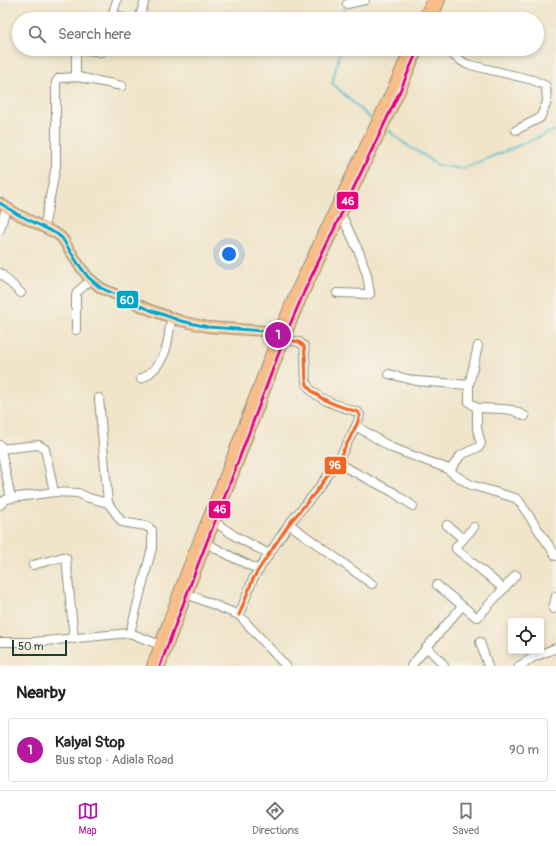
<!DOCTYPE html>
<meta charset="utf-8">
<style>
body{margin:0;font-family:Pangolin,sans-serif;background:#f6f6f6;color:#222}
.controls{position:absolute;right:12px;bottom:12px;display:grid;overflow:hidden;border-radius:4px;box-shadow:0 2px 6px #0003}
.controls button{width:36px;height:36px;display:grid;place-items:center;padding:0;border:0;border-bottom:1px solid #e0e0e0;background:#fff;color:#222;font:20px sans-serif}
.scale{position:absolute;left:12px;bottom:10px;width:55px;box-sizing:border-box;padding-left:4px;border:2px solid #1f3d34;border-top:0;font-size:11px;line-height:14px;white-space:nowrap;color:#1f3d34;-webkit-text-stroke:3px #f7f3e8;paint-order:stroke}
.you{position:absolute;left:229px;top:254px;width:14px;height:14px;margin:-10px;border:3px solid #fff;border-radius:50%;background:#1a73e8;box-shadow:0 0 0 6px #1a73e833}
.badge{display:grid;place-items:center;width:26px;height:26px;border-radius:50%;background:#b5179e;color:#fff;font-size:13px;font-weight:700}
.pin{position:absolute;translate:-50% -50%;border:2px solid #fff;box-shadow:0 1px 4px #0006}
.list{margin:0;padding:0;list-style:none}
h2{display:flex;justify-content:space-between;align-items:center;height:52px;margin:0;padding:0 16px;font-size:17px}
h2 small{font-size:13px;font-weight:400;color:#767676}
.list li{display:grid;grid-template-columns:26px 1fr auto;gap:12px;align-items:center;box-sizing:border-box;height:64px;margin:0 8px 8px;padding:0 8px;border:1px solid #e0e0e0;border-radius:4px}
.list b{display:block;font-size:15px;white-space:nowrap}
.list p{margin:0;font-size:13px;white-space:nowrap;color:#767676}
.list em{font-size:13px;font-style:normal;color:#767676}
.icon{flex:none;width:22px;height:22px;fill:none;stroke:currentColor;stroke-width:2;stroke-linecap:round;stroke-linejoin:round}
.map{position:relative;flex:none;width:556px;height:666px;overflow:hidden}
.search{position:absolute;background:#fff;box-shadow:0 2px 6px #0003;left:12px;right:12px;top:12px;height:44px;display:flex;align-items:center;gap:10px;box-sizing:border-box;padding:0 14px;border-radius:22px;color:#767676;font-size:15px}
.sheet{height:124px;background:#fff}
nav{display:flex;justify-content:space-around;align-items:center;box-sizing:border-box;height:56px;border-top:1px solid #e0e0e0;background:#fff;font-size:11px;color:#767676}
nav a{display:grid;justify-items:center;gap:2px}
nav .on{color:#b5179e}
.map>svg:first-child{display:block}
.lines{fill:none;stroke-linecap:round;stroke-linejoin:round}
.stream{stroke:#50bccb;stroke-width:2}
.minor-casing{stroke:#88907e;stroke-width:10}
.major-casing{stroke:#88907e;stroke-width:12}
.minor{stroke:#fff;stroke-width:8}
.major{stroke:#f8bd89;stroke-width:10}
.bus-1-casing{stroke:#f7f3e8;stroke-width:6}
.bus-2-casing{stroke:#f7f3e8;stroke-width:6}
.bus-3-casing{stroke:#f7f3e8;stroke-width:6}
.bus-1{stroke:#02a4c6;stroke-width:3}
.bus-2{stroke:#f26522;stroke-width:3}
.bus-3{stroke:#e5007d;stroke-width:3}
.line-badge{stroke:#f7f3e8;stroke-width:1.5}
.badge-label{font-size:11px;text-anchor:middle;font-weight:bold;fill:#fff}
</style>
<div class="map">
<svg width="556" height="666" viewBox="0 0 556 666">
<rect width="100%" height="100%" fill="#f7f3e8"/>
<filter id="ink" filterUnits="userSpaceOnUse"><feTurbulence type="fractalNoise" baseFrequency=".025" numOctaves="2"/><feDisplacementMap in="SourceGraphic" scale="8" xChannelSelector="R" yChannelSelector="G"/><feConvolveMatrix kernelMatrix="1 2 1 2 8 2 1 2 1" color-interpolation-filters="sRGB"/></filter>
<filter id="wash" filterUnits="userSpaceOnUse"><feTurbulence type="fractalNoise" baseFrequency=".012" numOctaves="4" result="noise"/><feDisplacementMap in="SourceGraphic" scale="16" xChannelSelector="R" yChannelSelector="G"/><feGaussianBlur stdDeviation="0.9" result="paint"/><feColorMatrix in="noise" values="0 0 0 0 0 0 0 0 0 0 0 0 0 0 0 0 0 1.4 0 .05"/><feComposite in="paint" operator="in"/></filter>
<g filter="url(#wash)">
<rect width="100%" height="100%" fill="#f0e4c9"/>
<g class="lines">
<g class="stream">
<polyline points="345,6 345,19"/>
<polyline points="341,49 332,83 370,118"/>
<polyline points="388,130 408,146 422,154 437,165 462,169 556,130"/>
</g>
</g>
</g>
<g filter="url(#ink)">
<g class="lines">
<g class="minor-casing">
<g id="minor">
<polyline points="347,4 365,0"/>
<polyline points="113,14 126,19"/>
<polyline points="111,19 117,0"/>
<polyline points="139,19 145,0"/>
<polyline points="80,49 101,52 102,49"/>
<polyline points="444,49 466,64 533,80 546,86 547,102 540,118 516,130"/>
<polyline points="76,77 76,51 77,49"/>
<polyline points="44,228 56,166 56,82 59,78 78,77 122,86"/>
<polyline points="0,230 6,208"/>
<polyline points="0,273 21,293"/>
<polyline points="337,293 370,294 367,275 360,254 341,214"/>
<polyline points="76,330 76,296 77,292 91,280"/>
<polyline points="478,346 469,385 469,402 477,408 503,409 512,410 525,416"/>
<polyline points="389,374 416,381 469,385"/>
<path d="M141,379C167,364 168,345 171,318"/>
<polyline points="99,398 108,503"/>
<polyline points="356,426 392,448 446,468 455,475 471,485 515,498 519,501 556,556"/>
<polyline points="0,445 11,498"/>
<polyline points="0,449 39,445 45,449 54,492"/>
<polyline points="337,463 393,492 413,506"/>
<polyline points="450,470 461,455 479,447 481,444 477,428 477,408"/>
<polyline points="0,505 5,500 11,498 54,492 78,493 89,498 108,503 122,522 146,526 152,530 152,548 130,633"/>
<polyline points="215,522 235,536 269,554"/>
<polyline points="289,524 372,584"/>
<polyline points="447,525 463,539"/>
<polyline points="474,527 456,547 456,549 504,589"/>
<polyline points="206,543 234,558 259,570"/>
<polyline points="33,565 63,557 66,558 74,639"/>
<polyline points="437,585 476,617 478,617 516,575"/>
<polyline points="187,594 239,615 286,666"/>
<polyline points="553,609 556,596"/>
<path d="M239,615L253,579L259,569L289,524L315,493L337,463L357,424L360,415L358,412C344,408 309,398 306,381C305,370 306,358 304,346L299,342L284,339"/>
<polyline points="0,642 34,642 130,633 160,645"/>
<polyline points="480,642 488,666"/>
<polyline points="427,647 442,663 444,666"/>
<polyline points="411,666 462,606"/>
<polyline points="519,666 534,657 556,648"/>
</g>
</g>
<g class="major-casing">
<g id="major">
<polyline points="423,19 432,0"/>
<polyline points="432,19 440,0"/>
<polyline points="0,203 17,214 57,234 62,238 79,265 88,277 96,284 101,288 150,310 181,321 208,327 279,332 284,333"/>
<polyline points="152,666 189,565 223,481 279,332 297,289 393,88 410,49"/>
<polyline points="160,666 197,567 230,483 286,334 304,292 400,91 418,49"/>
</g>
</g>
<use href="#minor" class="minor"/>
<use href="#major" class="major"/>
<g class="bus-1-casing">
<polyline id="bus-1" points="0,203 17,214 57,234 62,238 79,265 88,277 96,284 101,288 150,310 181,321 208,327 279,332 286,334"/>
</g>
<g class="bus-2-casing">
<path id="bus-2" d="M239,615L253,579L259,569L289,524L315,493L337,463L357,424L360,415L358,412C344,408 309,398 306,381C305,370 306,358 304,346L299,342L284,339"/>
</g>
<g class="bus-3-casing">
<polyline id="bus-3" points="160,666 197,567 230,483 286,334 304,292 400,91 418,49"/>
</g>
<use href="#bus-1" class="bus-1"/>
<use href="#bus-2" class="bus-2"/>
<use href="#bus-3" class="bus-3"/>
</g>
</g>
<g class="line-badge">
<rect x="336" y="191" width="23" height="19" rx="4" fill="#e5007d"/>
<rect x="116" y="290" width="23" height="19" rx="4" fill="#02a4c6"/>
<rect x="324" y="456" width="23" height="19" rx="4" fill="#f26522"/>
<rect x="208" y="500" width="23" height="19" rx="4" fill="#e5007d"/>
</g>
<g class="badge-label">
<text x="348" y="205">46</text>
<text x="127" y="304">60</text>
<text x="335" y="469">96</text>
<text x="220" y="513">46</text>
</g>
</svg>
<div class="controls">
<button><svg class="icon" aria-label="locate" viewBox="0 0 24 24"><circle cx="12" cy="12" r="6"/><path d="M12 2v4M12 18v4M2 12h4M18 12h4"/></svg></button>
</div>
<div class="scale">50 m</div>
<div class="you"></div>
<div class="pin badge" style="left:278px;top:335px">1</div>
<div class="search"><svg class="icon" aria-label="search" viewBox="0 0 24 24"><circle cx="10" cy="10" r="6"/><path d="M15 15l6 6"/></svg>Search here</div>
</div>
<section class="sheet">
<h2>Nearby<small></small></h2>
<ul class="list">
<li><span class="badge">1</span><div><b>Kalyal Stop</b><p>Bus stop · Adiala Road</p></div><em>90 m</em></li>
</ul>
</section>
<nav>
<a class="on"><svg class="icon" aria-label="map" viewBox="0 0 24 24"><path d="M3 6l6-2 6 2 6-2v14l-6 2-6-2-6 2zM9 4v14M15 6v14"/></svg>Map</a>
<a><svg class="icon" aria-label="directions" viewBox="0 0 24 24"><path d="M12 3l9 9-9 9-9-9zM9 14v-3h6M13 9l2 2-2 2"/></svg>Directions</a>
<a><svg class="icon" aria-label="saved" viewBox="0 0 24 24"><path d="M7 4h10v16l-5-4-5 4z"/></svg>Saved</a>
</nav>
